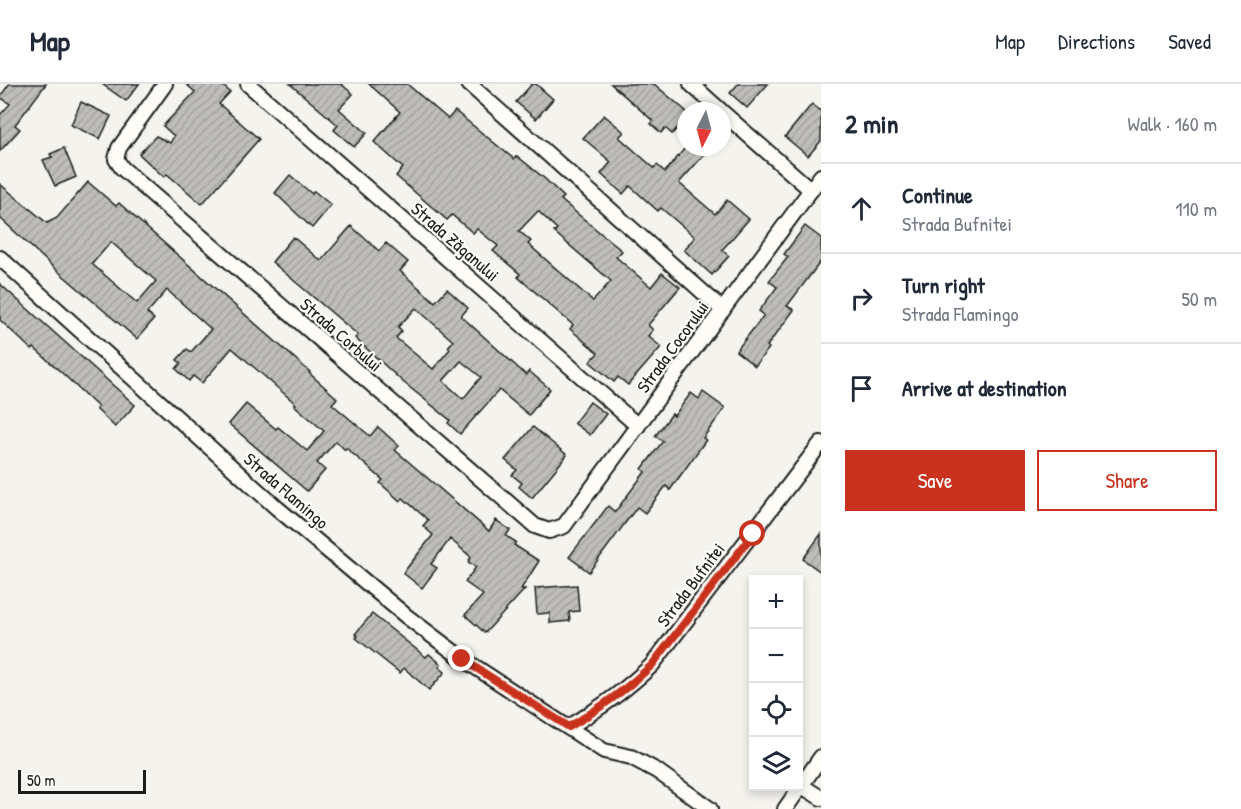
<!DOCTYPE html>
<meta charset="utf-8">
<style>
body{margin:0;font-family:"Patrick Hand",sans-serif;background:#f2f2f3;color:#1f2937}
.controls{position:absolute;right:18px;bottom:18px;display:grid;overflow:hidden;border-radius:0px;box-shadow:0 3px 9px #0003}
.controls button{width:54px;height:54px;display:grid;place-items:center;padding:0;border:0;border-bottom:2px solid #e0e1e3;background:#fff;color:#1f2937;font:30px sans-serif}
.compass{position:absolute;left:677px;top:18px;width:54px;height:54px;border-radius:50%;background:#fff;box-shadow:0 3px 9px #0003;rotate:186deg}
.scale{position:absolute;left:18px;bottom:15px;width:128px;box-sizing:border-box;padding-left:6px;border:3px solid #1c1c1c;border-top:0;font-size:16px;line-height:21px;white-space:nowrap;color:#1c1c1c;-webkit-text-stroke:4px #fdfcf7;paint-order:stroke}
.stop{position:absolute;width:18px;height:18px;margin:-14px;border:4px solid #c8321e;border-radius:50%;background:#fff}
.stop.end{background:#c8321e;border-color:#fff;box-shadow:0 2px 6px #0008}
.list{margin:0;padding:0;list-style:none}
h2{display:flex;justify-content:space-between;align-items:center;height:78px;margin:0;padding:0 24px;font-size:26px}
h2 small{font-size:20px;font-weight:400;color:#747a83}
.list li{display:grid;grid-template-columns:39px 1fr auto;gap:18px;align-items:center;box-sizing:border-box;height:90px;padding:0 24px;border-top:2px solid #e0e1e3}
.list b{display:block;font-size:22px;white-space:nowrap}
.list p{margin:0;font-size:20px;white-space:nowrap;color:#747a83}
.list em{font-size:20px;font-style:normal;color:#747a83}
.actions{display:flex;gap:12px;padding:18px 24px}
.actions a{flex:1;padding:14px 0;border:2px solid #c8321e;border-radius:0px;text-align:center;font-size:21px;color:#c8321e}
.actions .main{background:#c8321e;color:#fff}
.icon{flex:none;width:33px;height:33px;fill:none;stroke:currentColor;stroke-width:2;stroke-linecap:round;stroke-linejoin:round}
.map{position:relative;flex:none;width:821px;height:725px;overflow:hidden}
header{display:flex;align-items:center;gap:36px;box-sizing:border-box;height:84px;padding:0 30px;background:#fff;border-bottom:2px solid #e0e1e3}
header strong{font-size:28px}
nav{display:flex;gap:33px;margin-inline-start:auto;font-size:21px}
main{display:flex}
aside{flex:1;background:#fff}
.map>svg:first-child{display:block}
.building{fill:url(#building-hatch);stroke:#1c1c1c;stroke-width:1.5;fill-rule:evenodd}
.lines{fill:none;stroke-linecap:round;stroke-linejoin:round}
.minor-casing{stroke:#1c1c1c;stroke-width:18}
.minor{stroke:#fdfcf7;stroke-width:14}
.route{stroke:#c8321e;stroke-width:8}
.labels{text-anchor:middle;stroke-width:4.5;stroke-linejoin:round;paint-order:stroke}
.street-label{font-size:18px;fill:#1c1c1c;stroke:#fdfcf7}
</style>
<header>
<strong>Map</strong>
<nav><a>Map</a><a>Directions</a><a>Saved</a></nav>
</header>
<main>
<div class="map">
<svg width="821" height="725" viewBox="0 0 821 725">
<defs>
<pattern id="building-hatch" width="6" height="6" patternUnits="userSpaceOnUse" patternTransform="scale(1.5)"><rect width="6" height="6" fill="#bebdba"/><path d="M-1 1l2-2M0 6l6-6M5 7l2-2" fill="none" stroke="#a3a29f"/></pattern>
</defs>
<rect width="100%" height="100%" fill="#f4f3ee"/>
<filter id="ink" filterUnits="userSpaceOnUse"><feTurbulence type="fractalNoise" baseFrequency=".0167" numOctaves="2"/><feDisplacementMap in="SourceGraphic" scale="12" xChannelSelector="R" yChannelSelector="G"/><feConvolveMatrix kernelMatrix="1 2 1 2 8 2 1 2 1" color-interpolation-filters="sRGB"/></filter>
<g filter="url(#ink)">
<g class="building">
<polygon points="9,0 46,0 15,41 20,45 0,67 0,31 10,20 0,13"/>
<polygon points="102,0 139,0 126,17"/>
<polygon points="186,0 221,0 230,8 219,20 259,55 202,120 167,90 164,93 139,70 156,52 170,59 174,52 163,42 195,8"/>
<polygon points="290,0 341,0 353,10 339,25 367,49 354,63 334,46 338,41"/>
<path d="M369,0H407L448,35L455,27L514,75L517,72L544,94L564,113L561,116L622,167L616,173L651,203L662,189L680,203L648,241L653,246L648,252L661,263L628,301L618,293L614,298L590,278L598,269L570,245L573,241L518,193L520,190L493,167L498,162L477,145L473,149L452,131L447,136L396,92L403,84L374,58L400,28ZM538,127L557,145L554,148L611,197L593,217L528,160L531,157L519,147Z"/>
<polygon points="532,0 536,0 553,15 536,35 516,18"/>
<polygon points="611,0 654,0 686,27 686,35 672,50 665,44 661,49 651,40 653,37"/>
<polygon points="738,0 768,0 747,24 730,9"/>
<polygon points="81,18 111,32 100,55 71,41"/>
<polygon points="812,20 821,27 821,57 808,72 785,53"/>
<polygon points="604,31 624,48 619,53 654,84 657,81 665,88 686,63 711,63 679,99 715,130 727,116 749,135 722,166 729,172 712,191 684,166 695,153 661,124 658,127 630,102 623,110 601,90 611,78 583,54"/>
<polygon points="64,64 76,93 55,102 43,76 52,73 50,70"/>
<polygon points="290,91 312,110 314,107 331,121 312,144 275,109"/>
<path d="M88,98L116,122L119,119L138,136L310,288L309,289L337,314L332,320L370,352L378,343L399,362L395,366L489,447L496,436L510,446L506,452L516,458L514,461L539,477L521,505H525L485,549L465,531L483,511L465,498L476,483L468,478L471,473L450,455L431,480L437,484L422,504L403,489L433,451L423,442L428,436L403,414L400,417L380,399L383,396L346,364L345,366L336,357L317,379L325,386L307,407L229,340L246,320L276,345L278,343L307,367L324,347L294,321L296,320L232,264L202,299L193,292L189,297L176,285L181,279L177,276L187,265L191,268L211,245L167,206L147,229L154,235L137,255L52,182L0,134V100L47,139L57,134ZM111,158L156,197L137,219L92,180Z"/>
<path d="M351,142L379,167L386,159L408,178L400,187L435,218L447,205L468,224L461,232L526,291L529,287L550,305L529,331L499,306L460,350L448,339L450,336L403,298L355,254L358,251L272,178L293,153L321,177ZM416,224L453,257L448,263L450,265L433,285L396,254L402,247L398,243ZM461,277L481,293L463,315L443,297Z"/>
<polygon points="805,142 821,154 821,177 787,222 794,226 767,262 769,264 755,282 736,267 764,231 759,227 777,203 769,197 788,173 784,170"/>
<polygon points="0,200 135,321 115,343 96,325 98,323 62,289 34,264 32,266 0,236"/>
<polygon points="703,308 725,324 703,354 706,356 670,406 666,402 645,429 637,423 589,488 569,473 608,422 615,428 645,388 642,385 663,357 655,352 672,330 674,332 691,309 699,315"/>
<polygon points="590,318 606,330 590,351 574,339"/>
<polygon points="533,343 567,371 532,414 519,403 522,399 512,391 517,386 505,376"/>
<polygon points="821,450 821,488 803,475"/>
<polygon points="577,501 579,527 569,528 570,537 550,539 550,529 537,530 535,504"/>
<polygon points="372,530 426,573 429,570 441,580 439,583 445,588 429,606 404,584 400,589 356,554 358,552 355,550"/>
</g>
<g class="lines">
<g class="minor-casing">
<g id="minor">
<polyline points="165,0 119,64 116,75 122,84 535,442 549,447 564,442 821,92"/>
<polyline points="248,0 638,342"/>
<polyline points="469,0 723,226"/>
<polyline points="691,0 721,27"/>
<polyline points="722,28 811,106"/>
<polyline points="0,174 277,424 406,532 463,575 604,667 631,673 657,687 710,725"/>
<path d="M569,643C599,625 627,605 652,581L821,359"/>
<polyline points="802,702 821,714"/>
<polyline points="785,725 821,673"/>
</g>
</g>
<use href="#minor" class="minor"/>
</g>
</g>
<g class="lines" filter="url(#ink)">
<path class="route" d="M462,575L569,643C599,625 627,605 652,581L753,450"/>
</g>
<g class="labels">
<g class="street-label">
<text transform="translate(455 158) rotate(41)" y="6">Strada Zăganului</text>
<text transform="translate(341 251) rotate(41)" y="6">Strada Corbului</text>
<text transform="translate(673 263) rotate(-54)" y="6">Strada Cocorului</text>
<text transform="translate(286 407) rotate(41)" y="6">Strada Flamingo</text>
<text transform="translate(691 501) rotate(-53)" y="6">Strada Bufnitei</text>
</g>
</g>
</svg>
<div class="controls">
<button>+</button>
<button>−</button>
<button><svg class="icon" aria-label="locate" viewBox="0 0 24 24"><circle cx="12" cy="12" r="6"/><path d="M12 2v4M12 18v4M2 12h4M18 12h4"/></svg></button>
<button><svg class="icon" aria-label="layers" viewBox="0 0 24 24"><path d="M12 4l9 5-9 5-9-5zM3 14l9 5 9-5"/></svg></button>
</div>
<svg class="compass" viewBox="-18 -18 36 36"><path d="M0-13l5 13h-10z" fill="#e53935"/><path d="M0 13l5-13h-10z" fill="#747a83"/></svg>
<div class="scale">50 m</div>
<div class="stop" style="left:753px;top:450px"></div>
<div class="stop end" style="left:462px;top:575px"></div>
</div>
<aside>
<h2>2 min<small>Walk · 160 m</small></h2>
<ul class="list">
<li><svg class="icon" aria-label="ahead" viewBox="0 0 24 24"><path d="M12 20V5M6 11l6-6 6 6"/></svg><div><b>Continue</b><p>Strada Bufnitei</p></div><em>110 m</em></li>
<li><svg class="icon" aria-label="right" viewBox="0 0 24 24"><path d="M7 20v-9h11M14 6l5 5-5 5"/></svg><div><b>Turn right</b><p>Strada Flamingo</p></div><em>50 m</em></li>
<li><svg class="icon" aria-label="arrive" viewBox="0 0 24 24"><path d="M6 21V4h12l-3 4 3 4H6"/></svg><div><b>Arrive at destination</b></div></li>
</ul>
<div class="actions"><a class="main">Save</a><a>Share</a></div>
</aside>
</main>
